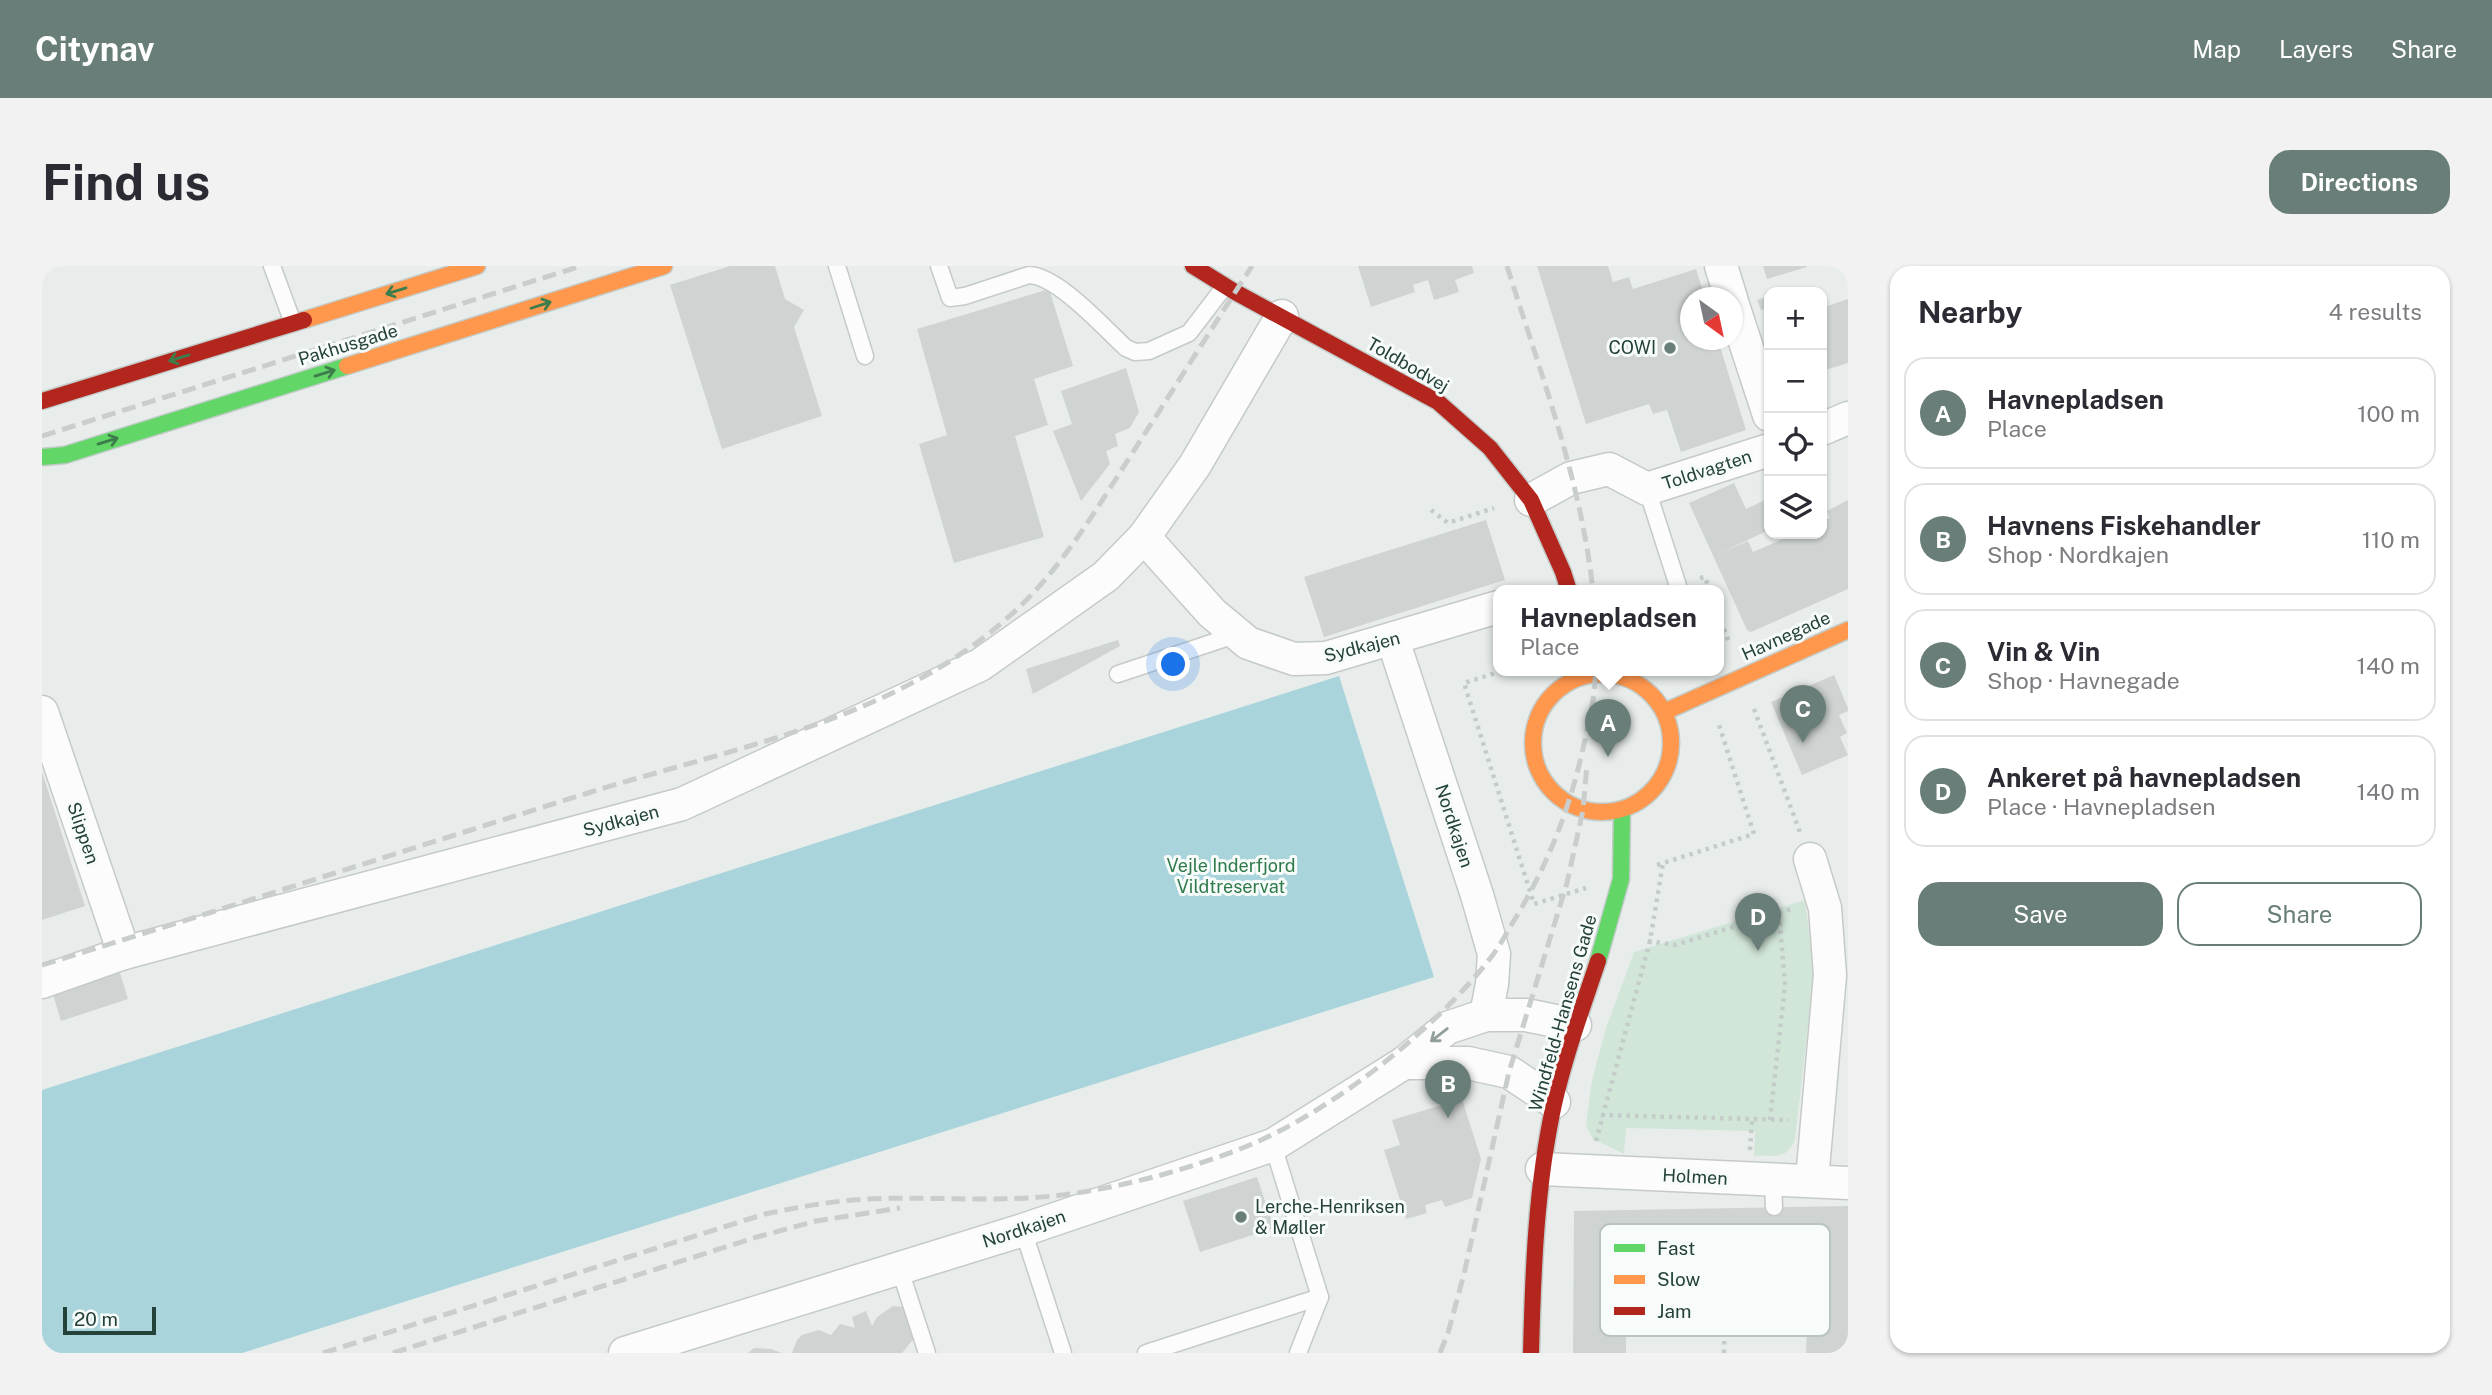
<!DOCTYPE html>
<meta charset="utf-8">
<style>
body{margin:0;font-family:"Public Sans",sans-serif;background:#f2f2f3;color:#2b2b33}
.controls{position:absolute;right:21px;top:21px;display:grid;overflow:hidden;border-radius:14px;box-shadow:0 2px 5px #0004}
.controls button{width:63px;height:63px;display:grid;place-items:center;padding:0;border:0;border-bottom:2px solid #e1e1e2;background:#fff;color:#2b2b33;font:35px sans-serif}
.compass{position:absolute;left:1638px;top:21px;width:63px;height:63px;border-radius:50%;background:#fff;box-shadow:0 2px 5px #0004;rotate:147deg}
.scale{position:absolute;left:21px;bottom:18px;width:93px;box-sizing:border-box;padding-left:7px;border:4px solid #24423a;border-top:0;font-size:19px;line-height:24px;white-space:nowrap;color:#24423a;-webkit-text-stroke:5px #f7fbf9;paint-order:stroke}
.you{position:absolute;left:1132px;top:399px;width:24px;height:24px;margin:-18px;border:5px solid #fff;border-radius:50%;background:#1a73e8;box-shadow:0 0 0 10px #1a73e833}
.badge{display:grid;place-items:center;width:46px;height:46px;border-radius:50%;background:#697e78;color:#fff;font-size:23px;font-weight:700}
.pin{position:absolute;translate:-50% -58px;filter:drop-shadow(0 2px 4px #0008)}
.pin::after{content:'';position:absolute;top:37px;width:24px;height:21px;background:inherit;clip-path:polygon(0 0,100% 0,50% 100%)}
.popup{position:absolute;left:1451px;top:319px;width:231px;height:91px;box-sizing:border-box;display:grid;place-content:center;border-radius:14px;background:#fff;filter:drop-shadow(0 2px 5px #0005);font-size:23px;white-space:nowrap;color:#7c7c81}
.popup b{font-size:26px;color:#2b2b33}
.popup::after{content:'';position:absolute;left:50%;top:100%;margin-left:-14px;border:14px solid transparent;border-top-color:#fff}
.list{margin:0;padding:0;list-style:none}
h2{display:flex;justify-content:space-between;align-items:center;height:91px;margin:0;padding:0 28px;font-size:30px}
h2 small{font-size:23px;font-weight:400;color:#7c7c81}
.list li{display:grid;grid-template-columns:46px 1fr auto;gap:21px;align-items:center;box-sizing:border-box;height:112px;margin:0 14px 14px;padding:0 14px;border:2px solid #e1e1e2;border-radius:21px}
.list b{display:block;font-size:26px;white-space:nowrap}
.list p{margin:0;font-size:23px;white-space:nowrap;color:#7c7c81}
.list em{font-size:23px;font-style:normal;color:#7c7c81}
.actions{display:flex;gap:14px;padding:21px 28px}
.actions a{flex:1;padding:16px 0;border:2px solid #697e78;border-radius:21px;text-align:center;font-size:24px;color:#697e78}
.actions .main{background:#697e78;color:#fff}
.icon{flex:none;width:38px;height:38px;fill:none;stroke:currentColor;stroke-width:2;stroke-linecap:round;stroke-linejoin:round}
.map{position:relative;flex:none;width:1806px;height:1087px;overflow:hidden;border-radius:21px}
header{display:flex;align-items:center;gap:42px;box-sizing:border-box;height:98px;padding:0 35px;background:#697e78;color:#fff}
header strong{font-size:33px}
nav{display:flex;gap:38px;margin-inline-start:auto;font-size:24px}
.intro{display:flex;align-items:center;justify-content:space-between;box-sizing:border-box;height:168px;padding:0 42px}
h1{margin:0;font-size:49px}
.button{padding:18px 32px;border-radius:21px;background:#697e78;color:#fff;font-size:24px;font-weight:700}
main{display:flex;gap:42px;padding:0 42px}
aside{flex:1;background:#fff;border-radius:21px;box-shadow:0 2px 5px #0004}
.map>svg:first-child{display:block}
.green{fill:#d1e6d8}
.water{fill:#a9d4db}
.building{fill:#cfd4d2}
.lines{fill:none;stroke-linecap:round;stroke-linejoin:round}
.lane-casing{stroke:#c5cac8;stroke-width:19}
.street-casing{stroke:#c5cac8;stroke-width:35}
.fast-casing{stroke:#c3cbc8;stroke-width:19}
.slow-casing{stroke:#c3cbc8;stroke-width:19}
.jam-casing{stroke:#c3cbc8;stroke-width:19}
.path{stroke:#c3ccca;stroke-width:4.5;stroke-dasharray:3.5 5;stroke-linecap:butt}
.lane{stroke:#fcfcfc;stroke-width:16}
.street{stroke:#fcfcfc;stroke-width:32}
.fast{stroke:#63d668;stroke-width:16}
.slow{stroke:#ff974d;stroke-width:16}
.jam{stroke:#b3261e;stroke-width:16}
.rail{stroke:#c9cdcc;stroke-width:5;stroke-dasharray:14 7;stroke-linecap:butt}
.oneway{stroke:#3d7d4c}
.oneway2{stroke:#909f9b}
.poi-dot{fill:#697e78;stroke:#f7fbf9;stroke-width:2.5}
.labels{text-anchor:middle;stroke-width:6;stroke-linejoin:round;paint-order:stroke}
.street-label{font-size:18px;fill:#24423a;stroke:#f7fbf9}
.poi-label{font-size:18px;fill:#24423a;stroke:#f7fbf9;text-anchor:end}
.park-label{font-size:18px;fill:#2d7a4b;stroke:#f7fbf9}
.key{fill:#f7fbf9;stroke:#b8c4c0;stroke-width:2}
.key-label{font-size:19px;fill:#24423a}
</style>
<header>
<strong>Citynav</strong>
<nav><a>Map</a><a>Layers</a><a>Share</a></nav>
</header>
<div class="intro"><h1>Find us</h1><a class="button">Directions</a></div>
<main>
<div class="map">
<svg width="1806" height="1087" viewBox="0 0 1806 1087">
<rect width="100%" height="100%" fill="#e8edeb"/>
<path class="green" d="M1763,634L1772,708L1753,873C1745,895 1732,889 1712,890L1713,865L1584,862L1582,888L1551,873L1544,859L1550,814L1564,762L1592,686Z"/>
<polygon class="water" points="1297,410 1392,711 200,1087 0,1087 0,824"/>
<g class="building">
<polygon points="688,0 733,0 743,33 762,44 752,61 780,150 680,183 628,19"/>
<polygon points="1316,0 1430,0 1432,7 1413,14 1417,26 1392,34 1386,14 1371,19 1373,26 1329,41"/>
<polygon points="1495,0 1566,0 1571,16 1587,11 1591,23 1654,3 1663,32 1648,32 1648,74 1676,74 1704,164 1639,186 1625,144 1611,148 1607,138 1544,158"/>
<polygon points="1721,0 1765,0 1765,1 1725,13"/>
<polygon points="1007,23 1031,100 992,113 1006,159 973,170 1002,271 912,297 877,178 905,169 875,63"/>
<polygon points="1727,30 1727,42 1719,44 1715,34"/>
<polygon points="1806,33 1806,97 1780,105 1780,42"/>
<polygon points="1084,102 1097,146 1088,162 1073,168 1076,180 1064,185 1068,198 1039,235 1011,165 1030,158 1019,125"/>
<polygon points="1692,217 1704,243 1727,232 1727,264 1676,288 1706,275 1711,286 1752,268 1780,268 1780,255 1788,252 1785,245 1806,234 1806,323 1709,366 1705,364 1647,237"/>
<polygon points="1444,254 1463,314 1282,371 1262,311"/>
<polygon points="1076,374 1078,380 991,428 984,403"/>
<polygon points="1792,409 1806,442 1806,445 1797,449 1805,467 1798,471 1806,489 1760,509 1729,436"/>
<polygon points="0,506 43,640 0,654"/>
<polygon points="78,707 86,733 19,755 11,728"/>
<polygon points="1420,833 1439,893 1430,932 1403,941 1400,934 1383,939 1385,947 1364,953 1342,884 1358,879 1350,854"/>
<polygon points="1215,911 1232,962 1158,986 1141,935"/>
<polygon points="1806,940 1806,1087 1764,1087 1767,996 1585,996 1584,1087 1531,1087 1532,945"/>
<polygon points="851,1040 861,1041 866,1044 874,1070 860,1087 750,1087 755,1074 760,1069 777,1064 789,1069 798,1058 813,1062 810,1051 824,1045 830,1060 835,1051"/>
<polygon points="712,1082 729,1083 740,1087 706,1087"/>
</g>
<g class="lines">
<g class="lane-casing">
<g id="lane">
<polyline points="230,0 251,57"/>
<polyline points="795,0 823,90"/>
<path d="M897,0L908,32L923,30L987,9C1016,10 1062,62 1084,82L1093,86L1107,85L1147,67L1183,20"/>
<polyline points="1605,223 1636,320"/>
<polyline points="1076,408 1196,368"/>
<polyline points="1231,879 1278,1031 1256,1087"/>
<polyline points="1731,914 1732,941"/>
<polyline points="981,964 1021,1087"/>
<polyline points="857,1001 885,1087"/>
<polyline points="1104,1087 1278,1031"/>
</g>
</g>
<g class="street-casing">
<g id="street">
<polyline points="1679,0 1689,32"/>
<polyline points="1690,36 1727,149"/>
<polyline points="1780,163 1806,152"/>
<polyline points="1489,234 1529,212 1567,203 1605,223 1727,184"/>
<polyline points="1102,271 1170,347 1206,377 1252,393 1284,392 1456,341"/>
<polyline points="1351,374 1435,629 1452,688 1450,718 1444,749"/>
<polyline points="0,446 82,687"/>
<polyline points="1768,593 1783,642 1788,709 1770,914"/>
<polyline points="0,716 82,687 640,538 938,399 1064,310 1102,271 1153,199 1240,50"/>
<polyline points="1362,797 1426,797 1467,806 1512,836"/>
<polyline points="1500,903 1806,917"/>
<polyline points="583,1087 981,964 1231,879 1362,797 1405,762 1444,749 1484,749 1533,759"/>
</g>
</g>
<g class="fast-casing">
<g id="fast">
<polyline points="0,191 23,189 305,100"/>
<polyline points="1556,695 1579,613 1580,544"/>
</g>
</g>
<g class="slow-casing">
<g id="slow">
<polyline points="262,54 435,0"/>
<polyline points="305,100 622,0"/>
<circle cx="1560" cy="477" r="69"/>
<polyline points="1622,446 1806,364"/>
</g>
</g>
<g class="jam-casing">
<g id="jam">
<polyline points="1151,0 1193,26 1396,136 1448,182 1489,234 1521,306 1527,325"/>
<polyline points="0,135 262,54"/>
<path d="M1489,1087C1491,1004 1494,920 1512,838C1523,789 1540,743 1556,695"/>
</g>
</g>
<g class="path">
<polyline points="1389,244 1406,257 1452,242"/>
<polyline points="1658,312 1663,311 1668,325"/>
<polyline points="1676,347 1688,379"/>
<polyline points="1460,405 1422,417 1492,638 1544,622"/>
<polyline points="1712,443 1758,566"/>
<polyline points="1615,599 1712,568 1677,459"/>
<polyline points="1606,675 1633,679 1753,642"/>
<polyline points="1559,849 1747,854"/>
<polyline points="1728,854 1743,719 1737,647"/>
<polyline points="1554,875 1608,675 1621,597"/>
<polyline points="1708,884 1710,853"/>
<polyline points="1682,1087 1684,997"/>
</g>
<use href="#lane" class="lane"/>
<use href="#street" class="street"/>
<use href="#fast" class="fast"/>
<use href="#slow" class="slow"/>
<use href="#jam" class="jam"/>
<g class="rail">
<path d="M1465,0C1498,106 1539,213 1551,325"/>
<polyline points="0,170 539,0"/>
<polyline points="1550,444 1554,405"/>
<path d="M0,699C182,643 364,584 546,527C689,482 846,456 963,354C1017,308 1053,245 1091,186C1131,124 1170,62 1210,0"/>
<path d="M281,1087L723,948C757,941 790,935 825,933C890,930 955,937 1020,929C1082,921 1145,904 1203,881C1291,845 1393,764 1450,690C1460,677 1467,662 1476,648C1518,576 1536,516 1551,434"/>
<polyline points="351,1087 715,971 774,955 858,942"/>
<polyline points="1398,1087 1406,1067 1422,1008 1467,806 1525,617 1541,544 1545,499"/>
</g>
</g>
<defs><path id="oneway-shaft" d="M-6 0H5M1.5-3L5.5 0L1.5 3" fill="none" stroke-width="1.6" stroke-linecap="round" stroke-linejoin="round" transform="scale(1.75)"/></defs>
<g class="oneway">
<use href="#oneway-shaft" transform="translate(354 25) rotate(163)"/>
<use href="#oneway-shaft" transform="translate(499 39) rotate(-18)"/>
<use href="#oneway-shaft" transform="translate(137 92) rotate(163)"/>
<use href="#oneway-shaft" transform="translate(283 107) rotate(-17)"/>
<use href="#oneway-shaft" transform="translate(66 175) rotate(-17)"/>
</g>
<use class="oneway2" href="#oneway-shaft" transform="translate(1397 769) rotate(142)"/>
<g class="poi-dot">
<circle cx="1628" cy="82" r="7"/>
<circle cx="1199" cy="951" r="7"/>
</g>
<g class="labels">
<g class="street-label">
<text transform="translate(306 79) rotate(-17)" y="6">Pakhusgade</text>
<text transform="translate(1366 99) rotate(30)" y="6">Toldbodvej</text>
<text transform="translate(1665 204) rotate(-18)" y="6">Toldvagten</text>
<text transform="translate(1744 370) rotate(-24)" y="6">Havnegade</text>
<text transform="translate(1320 381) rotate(-14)" y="6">Sydkajen</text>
<text transform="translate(579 555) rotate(-15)" y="6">Sydkajen</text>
<text transform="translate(1412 560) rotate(72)" y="6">Nordkajen</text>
<text transform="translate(41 567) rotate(71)" y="6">Slippen</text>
<text transform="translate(1521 747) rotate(-74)" y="6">Windfeld-Hansens Gade</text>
<text transform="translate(1653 911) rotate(3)" y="6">Holmen</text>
<text transform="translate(982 963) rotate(-18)" y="6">Nordkajen</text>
</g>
<g class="poi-label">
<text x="1614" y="88">COWI</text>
<text x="1213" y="947" text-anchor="start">Lerche-Henriksen<tspan x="1213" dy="21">&amp; Møller</tspan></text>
</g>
<g class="park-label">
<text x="1189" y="606">Vejle Inderfjord<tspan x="1189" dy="21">Vildtreservat</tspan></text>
</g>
</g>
<rect x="1558" y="958" width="230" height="112" rx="10" class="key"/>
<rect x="1572" y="978" width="31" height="8" fill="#63d668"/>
<rect x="1572" y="1009" width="31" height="9" fill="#ff974d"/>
<rect x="1572" y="1041" width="31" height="8" fill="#b3261e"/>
<g class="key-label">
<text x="1615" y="989">Fast</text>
<text x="1615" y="1020">Slow</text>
<text x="1615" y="1052">Jam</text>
</g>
</svg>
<div class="controls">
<button>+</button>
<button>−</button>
<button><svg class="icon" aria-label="locate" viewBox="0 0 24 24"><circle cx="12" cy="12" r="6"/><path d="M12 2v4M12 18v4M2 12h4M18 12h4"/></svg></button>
<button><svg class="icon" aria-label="layers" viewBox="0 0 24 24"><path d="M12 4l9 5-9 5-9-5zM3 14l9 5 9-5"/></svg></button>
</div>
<svg class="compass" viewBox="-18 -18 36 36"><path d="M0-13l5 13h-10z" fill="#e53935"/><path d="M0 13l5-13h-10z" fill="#7c7c81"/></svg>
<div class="scale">20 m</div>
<div class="you"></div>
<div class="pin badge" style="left:1566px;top:491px">A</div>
<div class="popup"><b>Havnepladsen</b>Place</div>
<div class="pin badge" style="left:1406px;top:852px">B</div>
<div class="pin badge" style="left:1761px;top:477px">C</div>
<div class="pin badge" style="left:1716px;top:685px">D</div>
</div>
<aside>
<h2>Nearby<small>4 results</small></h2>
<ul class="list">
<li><span class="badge">A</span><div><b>Havnepladsen</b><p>Place</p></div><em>100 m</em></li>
<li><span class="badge">B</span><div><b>Havnens Fiskehandler</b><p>Shop · Nordkajen</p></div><em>110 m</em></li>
<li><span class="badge">C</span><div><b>Vin &amp; Vin</b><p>Shop · Havnegade</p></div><em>140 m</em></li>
<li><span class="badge">D</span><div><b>Ankeret på havnepladsen</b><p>Place · Havnepladsen</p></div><em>140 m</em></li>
</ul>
<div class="actions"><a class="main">Save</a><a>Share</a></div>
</aside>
</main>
